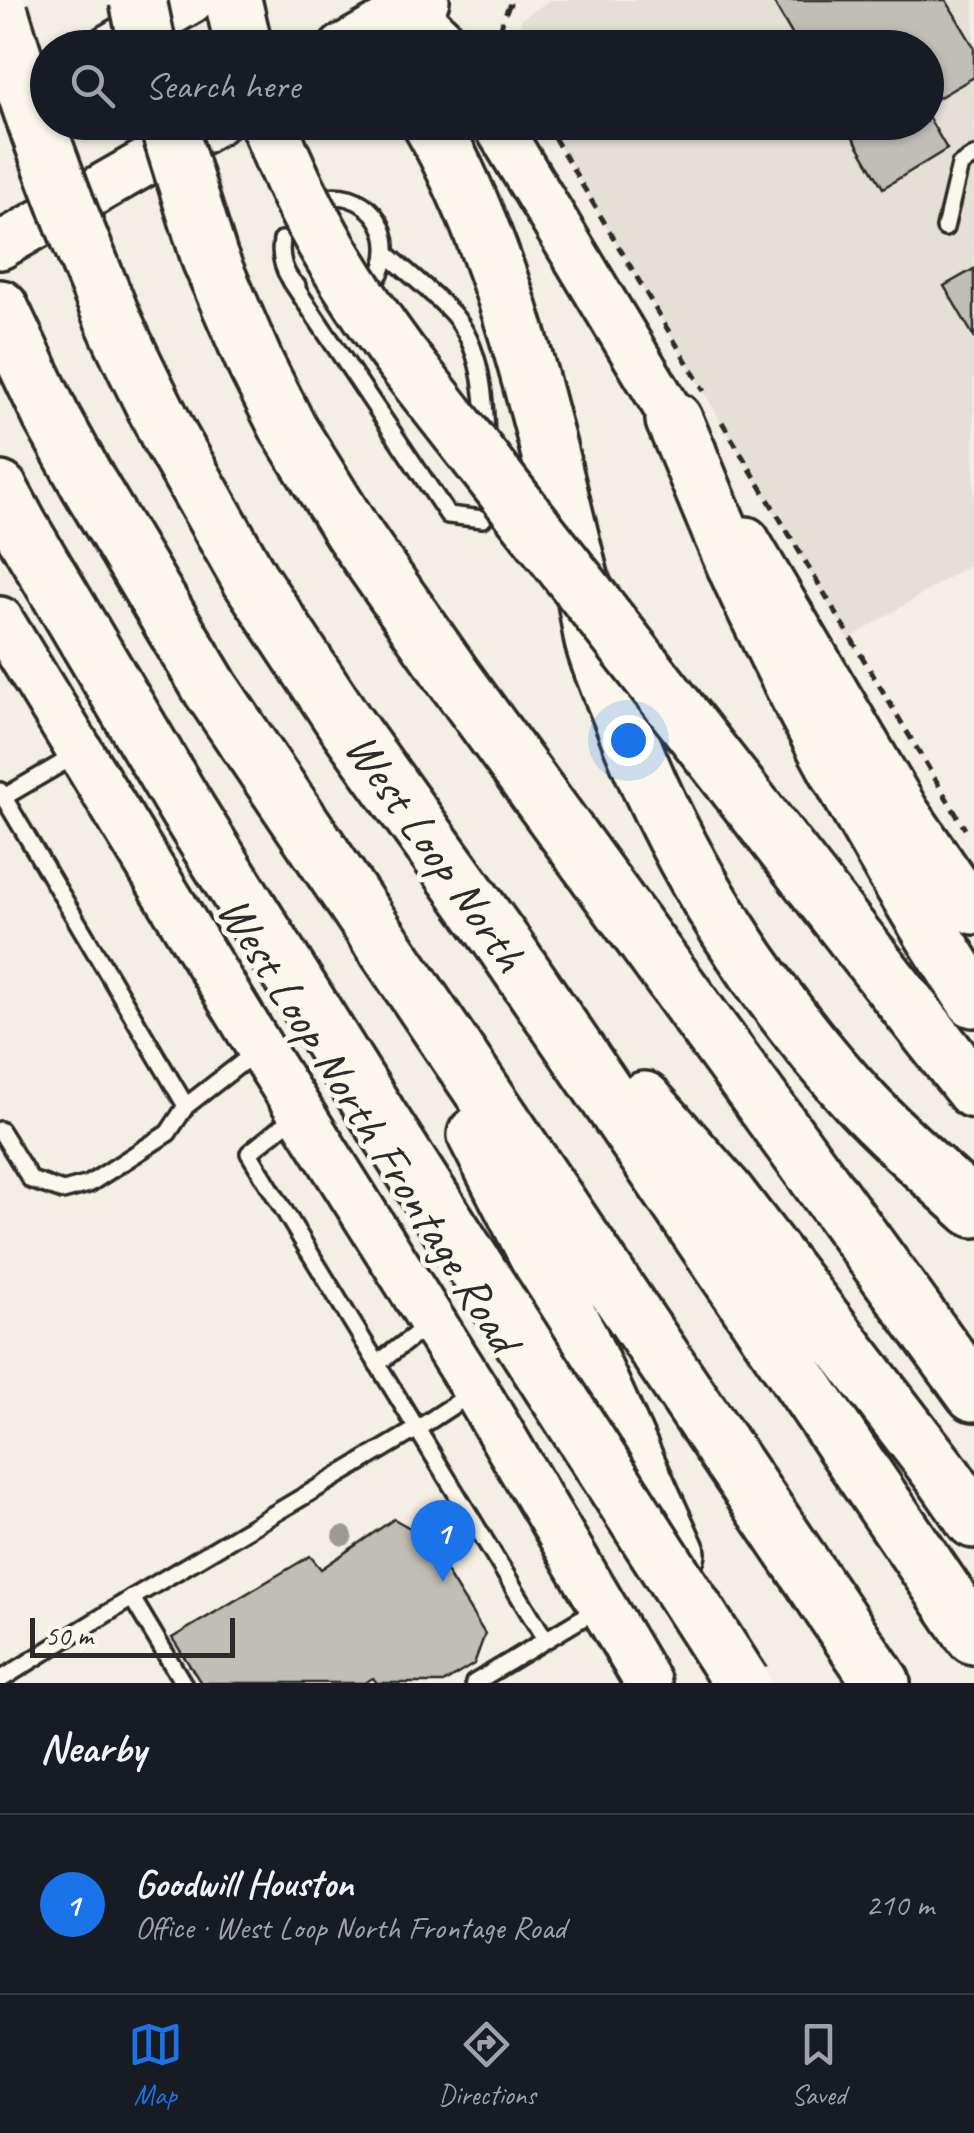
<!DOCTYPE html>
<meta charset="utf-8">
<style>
body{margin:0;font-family:Caveat,sans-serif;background:#20242c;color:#f1f3f6}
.scale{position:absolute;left:30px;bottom:25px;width:205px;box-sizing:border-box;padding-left:10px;border:5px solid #2b2b2b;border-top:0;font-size:28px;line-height:35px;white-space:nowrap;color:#2b2b2b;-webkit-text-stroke:8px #fbf7ec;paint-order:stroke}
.you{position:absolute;left:628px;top:740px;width:35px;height:35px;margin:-25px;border:8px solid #fff;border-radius:50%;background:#1a73e8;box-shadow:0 0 0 15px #1a73e833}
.badge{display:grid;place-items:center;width:65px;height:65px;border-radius:50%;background:#1a73e8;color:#fff;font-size:32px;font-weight:700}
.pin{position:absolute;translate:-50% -82px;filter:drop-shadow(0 2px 5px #0008)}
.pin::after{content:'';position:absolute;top:52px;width:35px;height:30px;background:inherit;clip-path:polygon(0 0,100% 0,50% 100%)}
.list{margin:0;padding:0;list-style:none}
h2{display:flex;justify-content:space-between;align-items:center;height:130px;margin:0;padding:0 40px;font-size:42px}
h2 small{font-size:32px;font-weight:400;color:#9ea1a6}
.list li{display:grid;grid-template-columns:65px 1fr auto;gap:30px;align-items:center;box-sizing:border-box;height:180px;padding:0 40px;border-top:2px solid #363941}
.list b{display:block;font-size:38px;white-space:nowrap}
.list p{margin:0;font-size:32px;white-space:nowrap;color:#9ea1a6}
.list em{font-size:32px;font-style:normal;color:#9ea1a6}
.icon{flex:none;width:55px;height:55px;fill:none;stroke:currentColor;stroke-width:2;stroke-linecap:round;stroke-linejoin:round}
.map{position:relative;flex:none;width:974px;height:1683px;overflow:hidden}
.search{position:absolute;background:#171b24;box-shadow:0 2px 8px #0004;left:30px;right:30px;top:30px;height:110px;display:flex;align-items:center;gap:25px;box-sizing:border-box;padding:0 35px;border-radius:55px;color:#9ea1a6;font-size:38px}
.sheet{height:310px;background:#171b24}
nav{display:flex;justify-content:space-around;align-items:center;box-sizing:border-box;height:140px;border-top:2px solid #363941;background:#171b24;font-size:28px;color:#9ea1a6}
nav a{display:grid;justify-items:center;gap:5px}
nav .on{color:#1a73e8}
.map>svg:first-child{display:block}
.built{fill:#e4e0d6}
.building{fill:#c0beb6;stroke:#2b2b2b;stroke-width:2.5}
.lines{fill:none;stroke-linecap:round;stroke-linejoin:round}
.lane-casing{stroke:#2b2b2b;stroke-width:22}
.secondary-casing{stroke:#2b2b2b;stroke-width:52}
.highway-casing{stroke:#2b2b2b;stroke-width:62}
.path{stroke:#2b2b2b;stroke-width:5;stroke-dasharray:10 8;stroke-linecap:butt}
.lane{stroke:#fbf7ec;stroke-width:15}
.secondary{stroke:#fbf7ec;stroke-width:45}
.highway{stroke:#fbf7ec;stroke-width:55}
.highway-bridge-casing{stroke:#2b2b2b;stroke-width:62;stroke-linecap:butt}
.highway-bridge{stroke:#fbf7ec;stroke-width:55}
.tree{fill:#9d9a94}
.labels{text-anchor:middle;stroke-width:10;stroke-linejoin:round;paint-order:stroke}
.street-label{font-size:48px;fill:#2b2b2b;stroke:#fbf7ec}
</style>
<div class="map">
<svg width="974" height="1683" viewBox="0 0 974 1683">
<rect width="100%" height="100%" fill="#f3efe4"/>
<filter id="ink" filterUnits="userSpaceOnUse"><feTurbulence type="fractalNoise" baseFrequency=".01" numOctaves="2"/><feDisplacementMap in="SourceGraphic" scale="20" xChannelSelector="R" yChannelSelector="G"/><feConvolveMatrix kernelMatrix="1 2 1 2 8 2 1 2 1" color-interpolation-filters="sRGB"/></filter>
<g filter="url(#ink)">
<polygon class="built" points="551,0 974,0 974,562 849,639 546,123 926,122 926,48 517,48 522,18"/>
<g class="building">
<polygon points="772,0 946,0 974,47 974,77 926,105 926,48 800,48"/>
<polygon points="926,113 947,149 883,188 844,122 926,122"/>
<polygon points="974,269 974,337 944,286"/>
<polygon points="394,1519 424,1536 485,1634 474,1664 443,1683 377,1683 373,1678 364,1683 201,1683 172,1638 310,1556 321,1569"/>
</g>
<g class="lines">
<g class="lane-casing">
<g id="lane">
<path d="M317,198C328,196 338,195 349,198C390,211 398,262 368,289"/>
<polyline points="945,228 960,165 974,156"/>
<path d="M282,240C279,257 284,275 297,286"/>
<path d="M387,254C408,273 432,292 452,313C482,347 485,398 486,440"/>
<polyline points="291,281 448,515 483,519"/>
<polyline points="0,791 186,1106"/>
<polyline points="4,797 76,755"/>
<polyline points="297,1114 249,1153 545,1639"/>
<polyline points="0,1130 31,1180 63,1191 89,1184 168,1133 186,1106 257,1051"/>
<polyline points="377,1364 429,1324"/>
<polyline points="132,1598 183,1683"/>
<polyline points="0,1680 132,1598 417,1429 472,1393"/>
<polyline points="474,1683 599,1608"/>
</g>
</g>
<g class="secondary-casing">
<g id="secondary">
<polyline points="406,0 411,10 450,48"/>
<polyline points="109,48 191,0"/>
<polyline points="342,48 426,0"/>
<polyline points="495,122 693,451"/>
<polyline points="0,246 216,122"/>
<polyline points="746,540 906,812 974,911"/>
<polyline points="0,620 260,1048 476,1391 648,1683"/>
</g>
</g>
<g class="highway-casing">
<g id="highway">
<polyline points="233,0 244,48"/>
<polyline points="404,48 411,10"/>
<path d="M430,122C512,266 544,437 585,596C588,611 590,626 593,641C601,672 617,703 628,734C681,870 764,997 863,1105C898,1142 937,1175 974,1209"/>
<polyline points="0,308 51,416 88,483 211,689 882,1683"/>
<polyline points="256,365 289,430 353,533 454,678 974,1393"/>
<path d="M674,420C700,480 723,542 752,602C817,739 891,872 974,999"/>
<polyline points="169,436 250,579 345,723 505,946 974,1636"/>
<polyline points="0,490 20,527 188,811 376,1112"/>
<polyline points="856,939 974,1090"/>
<polyline points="644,1100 726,1193 944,1477 974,1520"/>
<polyline points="476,1135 582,1343 677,1553"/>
</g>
</g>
<g class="path">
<path d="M503,48C498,32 502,18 510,4L506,0"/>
<polyline points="545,122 704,391"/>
<polyline points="722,422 965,829"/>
</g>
<use href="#lane" class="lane"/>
<use href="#secondary" class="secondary"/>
<use href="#highway" class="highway"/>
<g class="highway-bridge-casing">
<g id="highway-bridge">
<polyline points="138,0 148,48"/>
<path d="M0,12C30,113 68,213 109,310C127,353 149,394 169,436"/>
<polyline points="167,122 210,259 256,365"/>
<path d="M268,122C300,208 346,283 400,356L856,939"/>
<polyline points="376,1112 742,1683"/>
</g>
</g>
<use href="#highway-bridge" class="highway-bridge"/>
</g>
<circle class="tree" cx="343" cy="1536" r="10"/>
</g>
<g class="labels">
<g class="street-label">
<text transform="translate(437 851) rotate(55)" y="17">West Loop North</text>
<text transform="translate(370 1123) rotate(58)" y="17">West Loop North Frontage Road</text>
</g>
</g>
</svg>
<div class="scale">50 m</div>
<div class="you"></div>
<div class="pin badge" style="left:443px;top:1582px">1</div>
<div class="search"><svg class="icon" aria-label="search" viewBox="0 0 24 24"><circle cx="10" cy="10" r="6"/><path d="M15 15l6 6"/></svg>Search here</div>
</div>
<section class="sheet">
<h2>Nearby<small></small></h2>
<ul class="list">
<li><span class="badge">1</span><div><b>Goodwill Houston</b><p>Office · West Loop North Frontage Road</p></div><em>210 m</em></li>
</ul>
</section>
<nav>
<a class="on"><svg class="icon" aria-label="map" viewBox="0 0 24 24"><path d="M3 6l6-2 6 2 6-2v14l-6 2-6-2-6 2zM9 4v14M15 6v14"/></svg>Map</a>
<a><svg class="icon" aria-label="directions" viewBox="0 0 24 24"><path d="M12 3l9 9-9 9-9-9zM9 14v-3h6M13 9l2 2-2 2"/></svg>Directions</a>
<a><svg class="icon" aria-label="saved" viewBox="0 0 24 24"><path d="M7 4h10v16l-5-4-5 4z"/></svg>Saved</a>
</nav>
